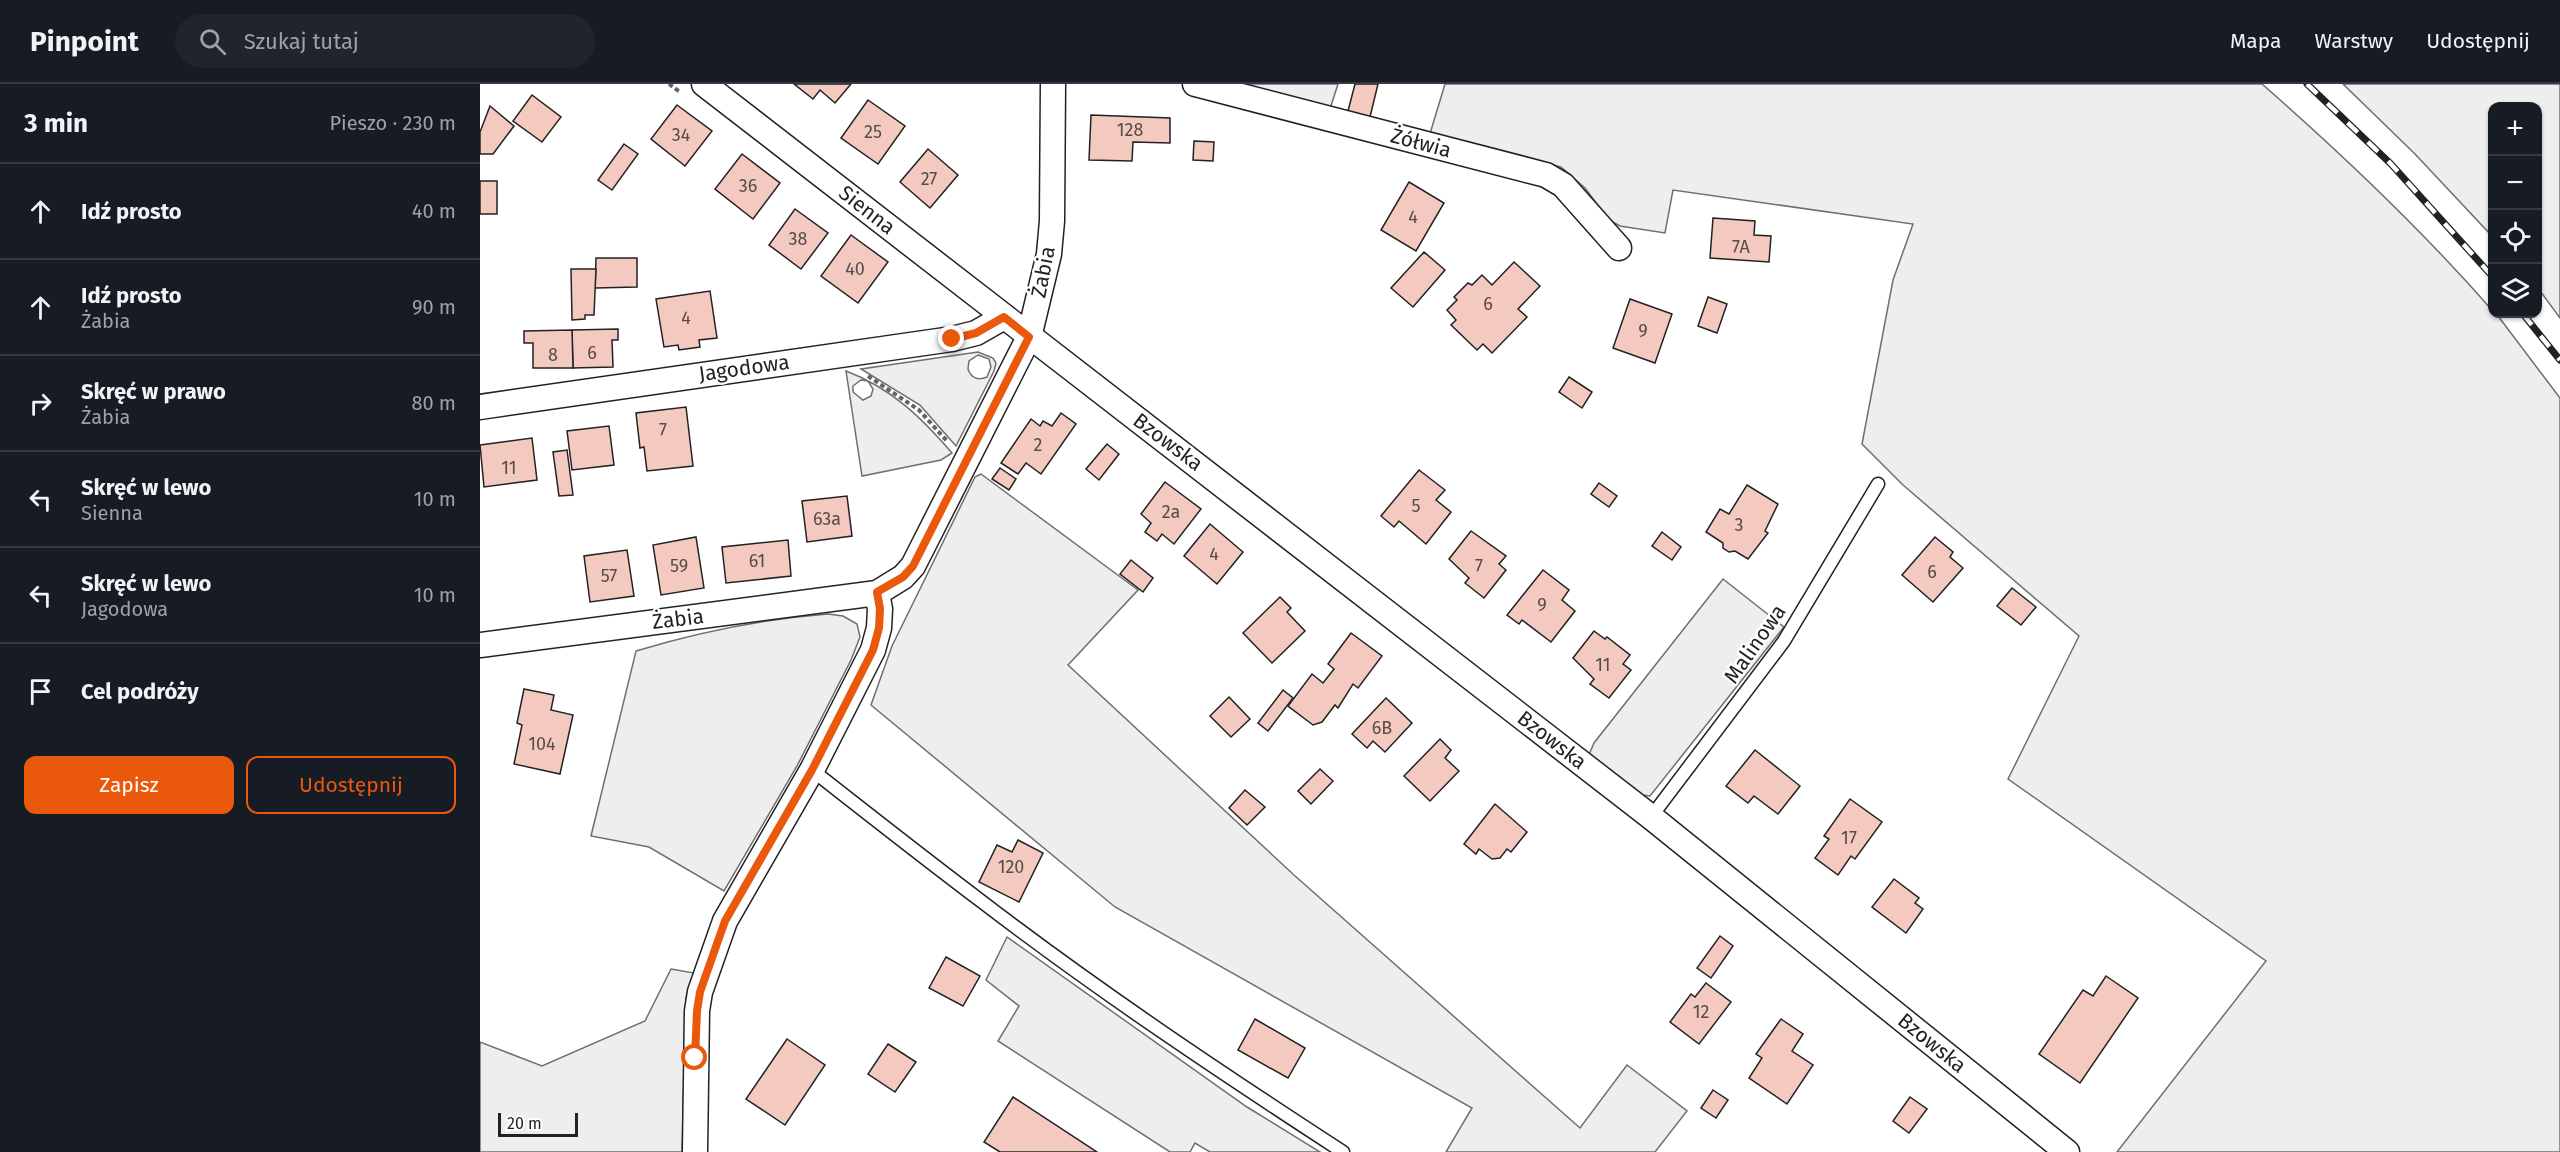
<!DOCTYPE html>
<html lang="pl">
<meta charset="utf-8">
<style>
body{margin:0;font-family:"Fira Sans",sans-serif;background:#20242c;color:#f1f3f6}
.controls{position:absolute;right:18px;top:18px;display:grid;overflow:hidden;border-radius:12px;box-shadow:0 2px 4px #0004}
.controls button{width:54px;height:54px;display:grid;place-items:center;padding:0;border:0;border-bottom:2px solid #363941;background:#171b24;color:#f1f3f6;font:30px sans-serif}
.scale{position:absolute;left:18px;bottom:15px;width:80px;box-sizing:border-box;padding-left:6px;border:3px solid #222;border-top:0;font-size:16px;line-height:21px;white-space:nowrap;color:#222;-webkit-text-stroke:4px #fff;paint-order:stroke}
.stop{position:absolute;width:18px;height:18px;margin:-14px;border:4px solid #ea580c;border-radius:50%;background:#fff}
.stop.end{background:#ea580c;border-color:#fff;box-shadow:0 2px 6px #0008}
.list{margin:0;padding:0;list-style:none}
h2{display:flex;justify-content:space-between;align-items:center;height:78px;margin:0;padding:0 24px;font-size:26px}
h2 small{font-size:20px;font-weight:400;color:#9ea1a6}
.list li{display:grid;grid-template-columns:39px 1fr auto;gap:18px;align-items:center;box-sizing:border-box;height:96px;padding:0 24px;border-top:2px solid #363941}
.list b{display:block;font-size:22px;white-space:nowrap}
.list p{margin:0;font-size:20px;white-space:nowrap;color:#9ea1a6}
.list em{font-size:20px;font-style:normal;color:#9ea1a6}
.actions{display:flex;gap:12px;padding:18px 24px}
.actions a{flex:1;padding:14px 0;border:2px solid #ea580c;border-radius:12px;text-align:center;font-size:21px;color:#ea580c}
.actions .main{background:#ea580c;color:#fff}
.icon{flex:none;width:33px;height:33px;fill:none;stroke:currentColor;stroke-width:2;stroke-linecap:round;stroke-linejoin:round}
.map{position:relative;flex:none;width:2080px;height:1068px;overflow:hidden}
header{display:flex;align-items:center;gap:36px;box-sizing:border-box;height:84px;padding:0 30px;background:#171b24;border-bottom:2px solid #363941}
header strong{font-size:28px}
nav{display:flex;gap:33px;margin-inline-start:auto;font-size:21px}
.search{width:420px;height:54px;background:#20242c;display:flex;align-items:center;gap:15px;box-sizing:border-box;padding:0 21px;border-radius:33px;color:#9ea1a6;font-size:22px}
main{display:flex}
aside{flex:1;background:#171b24}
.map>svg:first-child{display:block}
.green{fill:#eee;stroke:#6f6f6f;stroke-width:1.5;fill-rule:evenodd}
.building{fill:#f3c9c0;stroke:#222;stroke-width:1.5}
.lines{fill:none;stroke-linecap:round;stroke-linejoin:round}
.service-casing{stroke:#222;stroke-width:15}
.minor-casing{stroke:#222;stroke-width:27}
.path{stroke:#646464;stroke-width:4;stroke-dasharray:4.5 3;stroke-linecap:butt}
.service{stroke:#fff;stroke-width:12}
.minor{stroke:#fff;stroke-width:24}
.rail-casing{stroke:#222;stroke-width:7}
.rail{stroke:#fff;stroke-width:4.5;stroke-dasharray:14;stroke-linecap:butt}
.route{stroke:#ea580c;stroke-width:8}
.labels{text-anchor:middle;stroke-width:4.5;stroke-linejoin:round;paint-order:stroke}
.number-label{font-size:18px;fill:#564c4a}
.street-label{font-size:21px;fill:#222;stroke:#fff}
</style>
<header>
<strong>Pinpoint</strong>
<div class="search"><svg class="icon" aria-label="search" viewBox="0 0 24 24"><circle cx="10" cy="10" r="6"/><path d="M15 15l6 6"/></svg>Szukaj tutaj</div>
<nav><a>Mapa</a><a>Warstwy</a><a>Udostępnij</a></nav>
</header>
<main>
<aside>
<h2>3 min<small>Pieszo · 230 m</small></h2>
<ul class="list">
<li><svg class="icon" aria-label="ahead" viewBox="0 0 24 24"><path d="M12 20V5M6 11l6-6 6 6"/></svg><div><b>Idź prosto</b></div><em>40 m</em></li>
<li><svg class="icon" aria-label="ahead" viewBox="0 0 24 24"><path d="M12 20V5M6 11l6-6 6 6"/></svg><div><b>Idź prosto</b><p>Żabia</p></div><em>90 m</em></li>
<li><svg class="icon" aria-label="right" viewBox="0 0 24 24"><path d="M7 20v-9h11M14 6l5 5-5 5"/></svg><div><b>Skręć w prawo</b><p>Żabia</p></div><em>80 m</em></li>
<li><svg class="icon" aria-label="left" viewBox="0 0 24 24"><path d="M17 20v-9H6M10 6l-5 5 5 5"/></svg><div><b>Skręć w lewo</b><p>Sienna</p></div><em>10 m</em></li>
<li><svg class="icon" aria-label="left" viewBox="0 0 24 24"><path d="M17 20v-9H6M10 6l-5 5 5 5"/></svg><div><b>Skręć w lewo</b><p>Jagodowa</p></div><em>10 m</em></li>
<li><svg class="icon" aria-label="arrive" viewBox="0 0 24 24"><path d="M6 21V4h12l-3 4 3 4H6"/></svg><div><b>Cel podróży</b></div></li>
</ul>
<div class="actions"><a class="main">Zapisz</a><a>Udostępnij</a></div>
</aside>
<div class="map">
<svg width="2080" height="1068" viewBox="0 0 2080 1068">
<rect width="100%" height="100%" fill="#fff"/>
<g class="green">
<polygon points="763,0 858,0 850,25"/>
<path d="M965,0H1782C1863,71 1941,145 2012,226V230L2018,232L2080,314V1068H1637L1786,877L1528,695L1599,552L1423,401L1382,360L1413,196L1433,140L1193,106L1185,149L1140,142L1129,136L1105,104L1081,83L949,53Z"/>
<polygon points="1863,0 2080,0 2080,234 2058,204 2058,22 2012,22 2012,152 1935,70"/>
<path d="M498,268L513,274L516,279L514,287L476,362L440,321L381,285ZM498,271L509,275L511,283L507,293C498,297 491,294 488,285L489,277Z"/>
<path d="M366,287C411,304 441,333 472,369L461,376L382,392ZM381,296L388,297L393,305L391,312L383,316L373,308V302Z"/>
<polygon points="501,390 658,506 588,581 814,791 1100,1044 1147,981 1207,1027 1175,1068 966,1068 992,1024 635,823 391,621 412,562 495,393"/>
<polygon points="1243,495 1304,543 1170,712 1154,710 1108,673 1114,659"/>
<path d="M348,530L363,532L377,540L380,553L371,576L317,682L244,807L169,763L111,752L156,567C219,548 283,535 348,530Z"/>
<polygon points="527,853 767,1023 840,1068 730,1068 715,1059 710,1068 690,1068 518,957 539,922 506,896"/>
<polygon points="191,885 214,889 206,914 202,1068 0,1068 0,958 62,982 165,937"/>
</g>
<g class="building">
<polygon points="314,0 371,0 355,19 340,6 333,15"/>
<polygon points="875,0 898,0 890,33 868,27"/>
<polygon points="52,11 81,33 62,58 33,37"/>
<polygon points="388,16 425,42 398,80 361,54"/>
<polygon points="197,21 232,47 205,82 171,55"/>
<polygon points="10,22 34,42 13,70 0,70 0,48"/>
<polygon points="611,31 690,34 690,59 653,58 652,77 609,76"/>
<polygon points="714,57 734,58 733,77 713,76"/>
<polygon points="144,60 158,70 132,106 118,96"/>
<polygon points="448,65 478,91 450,124 420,98"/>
<polygon points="262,70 300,99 273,135 235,105"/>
<rect x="0" y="97" width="17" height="33"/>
<polygon points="929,98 964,119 936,167 901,146"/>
<polygon points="315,125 348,149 321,185 289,161"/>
<polygon points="1233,134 1275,137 1274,151 1291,152 1289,178 1230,174"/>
<polygon points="371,151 408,178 378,219 341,192"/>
<polygon points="944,168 965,186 933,223 911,204"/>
<polygon points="116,174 157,174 157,203 115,204"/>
<polygon points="1034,178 1060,202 1038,225 1047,233 1012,269 1003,260 997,266 971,241 976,236 967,226 977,216 974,213 988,199 992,201 1002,191 1012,201"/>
<polygon points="91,185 116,185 114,231 105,231 105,235 92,236"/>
<polygon points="230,207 237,254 219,256 220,263 199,266 198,261 184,263 176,215"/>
<polygon points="1228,213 1247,220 1237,249 1218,242"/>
<polygon points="1150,215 1192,230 1175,279 1133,264"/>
<polygon points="138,245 138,256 132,256 133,283 93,284 92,246"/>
<polygon points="92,246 93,284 53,284 53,259 44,259 44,247"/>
<polygon points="1089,293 1112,308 1102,324 1079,308"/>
<polygon points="206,323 213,382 167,387 164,363 160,364 156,329"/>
<polygon points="581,329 596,340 561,390 546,379 538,390 521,379 551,335 560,342 563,337 572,342"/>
<polygon points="129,342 134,381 92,386 87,347"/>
<polygon points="52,354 57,396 4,403 0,361"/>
<polygon points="627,360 639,370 619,396 606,385"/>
<polygon points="87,366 93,411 79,412 73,368"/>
<polygon points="520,384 536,395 529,406 512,395"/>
<polygon points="939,386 965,406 956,416 971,428 946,460 919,437 914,443 901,432"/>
<polygon points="685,398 721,425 694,460 682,450 677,457 665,448 671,439 661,430"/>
<polygon points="1119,399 1137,412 1129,423 1111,410"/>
<polygon points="1267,401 1298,420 1285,447 1288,449 1268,475 1255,467 1249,468 1243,464 1243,459 1226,448 1240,425 1249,430"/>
<polygon points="367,412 372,452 327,458 322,417"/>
<polygon points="730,440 763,468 737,500 704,472"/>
<polygon points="991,447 1026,472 1019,480 1026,486 1004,514 985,499 989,494 969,475"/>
<polygon points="1182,448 1201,463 1192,476 1172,462"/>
<polygon points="216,453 224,504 181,511 173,461"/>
<polygon points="1455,453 1473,468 1470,473 1483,484 1453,518 1422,491"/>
<polygon points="308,456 311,492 246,499 242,463"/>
<polygon points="147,466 154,512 110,518 104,472"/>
<polygon points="651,476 673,494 663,508 640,490"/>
<polygon points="1063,486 1089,506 1082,516 1095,527 1071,558 1042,536 1039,540 1027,531"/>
<polygon points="1532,504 1556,523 1541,541 1517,522"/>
<polygon points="800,513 811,524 807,528 825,547 792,579 763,549"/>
<polygon points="1114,547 1125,555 1127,553 1150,571 1143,580 1151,586 1129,614 1110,600 1114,595 1093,574"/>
<polygon points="871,549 902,572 878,604 873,600 858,624 855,621 842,638 833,641 808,622 832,590 843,599 854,585 848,580"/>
<polygon points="44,605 74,611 71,626 93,631 80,690 34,680 42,641 37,639"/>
<polygon points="803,606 813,614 788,647 778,639"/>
<polygon points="749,613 770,635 751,653 730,632"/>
<polygon points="906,614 932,639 905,668 893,657 887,664 872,650"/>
<polygon points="960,655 971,666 965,674 979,687 950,717 924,692"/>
<polygon points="1275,666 1320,702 1298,730 1274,712 1268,719 1246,702"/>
<polygon points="840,685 853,697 831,720 818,707"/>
<polygon points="765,706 785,723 767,741 749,724"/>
<polygon points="1370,715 1402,738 1375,775 1371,772 1358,791 1335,774 1349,755 1344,752"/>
<polygon points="1015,720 1047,748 1031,768 1027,765 1020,774 1012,775 999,765 996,770 984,760"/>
<polygon points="538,756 563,769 539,818 499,798 517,761 532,768"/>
<polygon points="1414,795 1439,814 1435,819 1443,825 1426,849 1392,823"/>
<polygon points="1240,852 1253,862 1231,894 1217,884"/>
<polygon points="466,873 500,892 483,922 449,904"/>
<polygon points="1626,892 1658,914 1600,999 1559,970 1603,906 1613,912"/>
<polygon points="1226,899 1251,918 1219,960 1190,938 1211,910 1215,913"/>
<polygon points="775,935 825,964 808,994 758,966"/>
<polygon points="1301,935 1323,950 1312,967 1333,981 1307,1020 1269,994 1282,974 1276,970"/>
<polygon points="307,955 345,981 305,1041 266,1015"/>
<polygon points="408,960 436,978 415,1008 388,990"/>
<polygon points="1233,1006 1248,1016 1236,1034 1221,1024"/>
<polygon points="533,1013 617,1068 520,1068 504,1058"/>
<polygon points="1430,1013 1447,1025 1429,1049 1413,1037"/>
</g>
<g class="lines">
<g class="service-casing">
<g id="service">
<path d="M332,686C388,730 444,774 501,817C617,906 740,988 863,1068"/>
<polyline points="1171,733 1304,557 1398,400"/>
</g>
</g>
<g class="minor-casing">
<g id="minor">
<polyline points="224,0 1171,733 1587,1068"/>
<polyline points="715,0 1066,91 1083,101 1139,164"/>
<polyline points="0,323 472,255 496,249 524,233"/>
<polyline points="0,561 397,509 423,493 433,482 549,253 569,170 572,137 573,0"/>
<polyline points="215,1068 217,927 220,908 245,837 332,686 393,566 399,544 400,525 397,509"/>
</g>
</g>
<g class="path">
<polyline points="189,0 200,8"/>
<polyline points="388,292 439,326 467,357"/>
</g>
<use href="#service" class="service"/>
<use href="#minor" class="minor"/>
<g class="rail-casing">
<g id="rail">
<polyline points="1827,0 1911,80 2012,192"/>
<polyline points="2043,230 2080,276"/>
</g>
</g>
<use href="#rail" class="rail"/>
</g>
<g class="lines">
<polyline class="route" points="215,974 217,927 220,908 245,837 332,686 393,566 399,544 400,525 397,508 423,493 433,482 549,253 524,233 496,249 472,255"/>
</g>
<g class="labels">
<g class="number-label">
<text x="650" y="52">128</text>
<text x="393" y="54">25</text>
<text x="201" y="57">34</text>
<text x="449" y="101">27</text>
<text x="268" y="108">36</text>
<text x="933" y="139">4</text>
<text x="318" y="161">38</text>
<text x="1261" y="169">7A</text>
<text x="375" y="191">40</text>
<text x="1008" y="226">6</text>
<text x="206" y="240">4</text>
<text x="1163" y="253">9</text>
<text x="112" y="275">6</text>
<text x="73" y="277">8</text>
<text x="183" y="352">7</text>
<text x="558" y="367">2</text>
<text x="29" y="390">11</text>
<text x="936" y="428">5</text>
<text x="691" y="434">2a</text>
<text x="347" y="441">63a</text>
<text x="1259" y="447">3</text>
<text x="734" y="476">4</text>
<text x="277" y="483">61</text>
<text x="199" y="488">59</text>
<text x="999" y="488">7</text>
<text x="1452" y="494">6</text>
<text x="129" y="498">57</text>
<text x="1062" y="527">9</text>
<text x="1123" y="587">11</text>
<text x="902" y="650">6B</text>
<text x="62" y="666">104</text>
<text x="1369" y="760">17</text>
<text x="531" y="789">120</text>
<text x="1221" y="934">12</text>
</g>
<g class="street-label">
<text transform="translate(941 59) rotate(15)" y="7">Żółwia</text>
<text transform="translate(387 126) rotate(38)" y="7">Sienna</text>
<text transform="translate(563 188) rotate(-79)" y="7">Żabia</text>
<text transform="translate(264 284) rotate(-8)" y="7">Jagodowa</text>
<text transform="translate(688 358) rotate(37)" y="7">Bzowska</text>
<text transform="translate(198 535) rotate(-7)" y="7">Żabia</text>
<text transform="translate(1275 560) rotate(-55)" y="7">Malinowa</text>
<text transform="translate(1072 656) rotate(38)" y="7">Bzowska</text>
<text transform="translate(1452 959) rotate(39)" y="7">Bzowska</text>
</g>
</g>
</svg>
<div class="controls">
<button>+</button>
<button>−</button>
<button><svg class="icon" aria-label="locate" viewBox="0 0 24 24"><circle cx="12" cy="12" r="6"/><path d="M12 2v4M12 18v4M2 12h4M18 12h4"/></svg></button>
<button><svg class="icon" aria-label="layers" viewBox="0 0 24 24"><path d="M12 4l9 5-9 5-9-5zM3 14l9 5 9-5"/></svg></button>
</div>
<div class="scale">20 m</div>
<div class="stop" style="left:215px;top:974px"></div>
<div class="stop end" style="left:472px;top:255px"></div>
</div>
</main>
